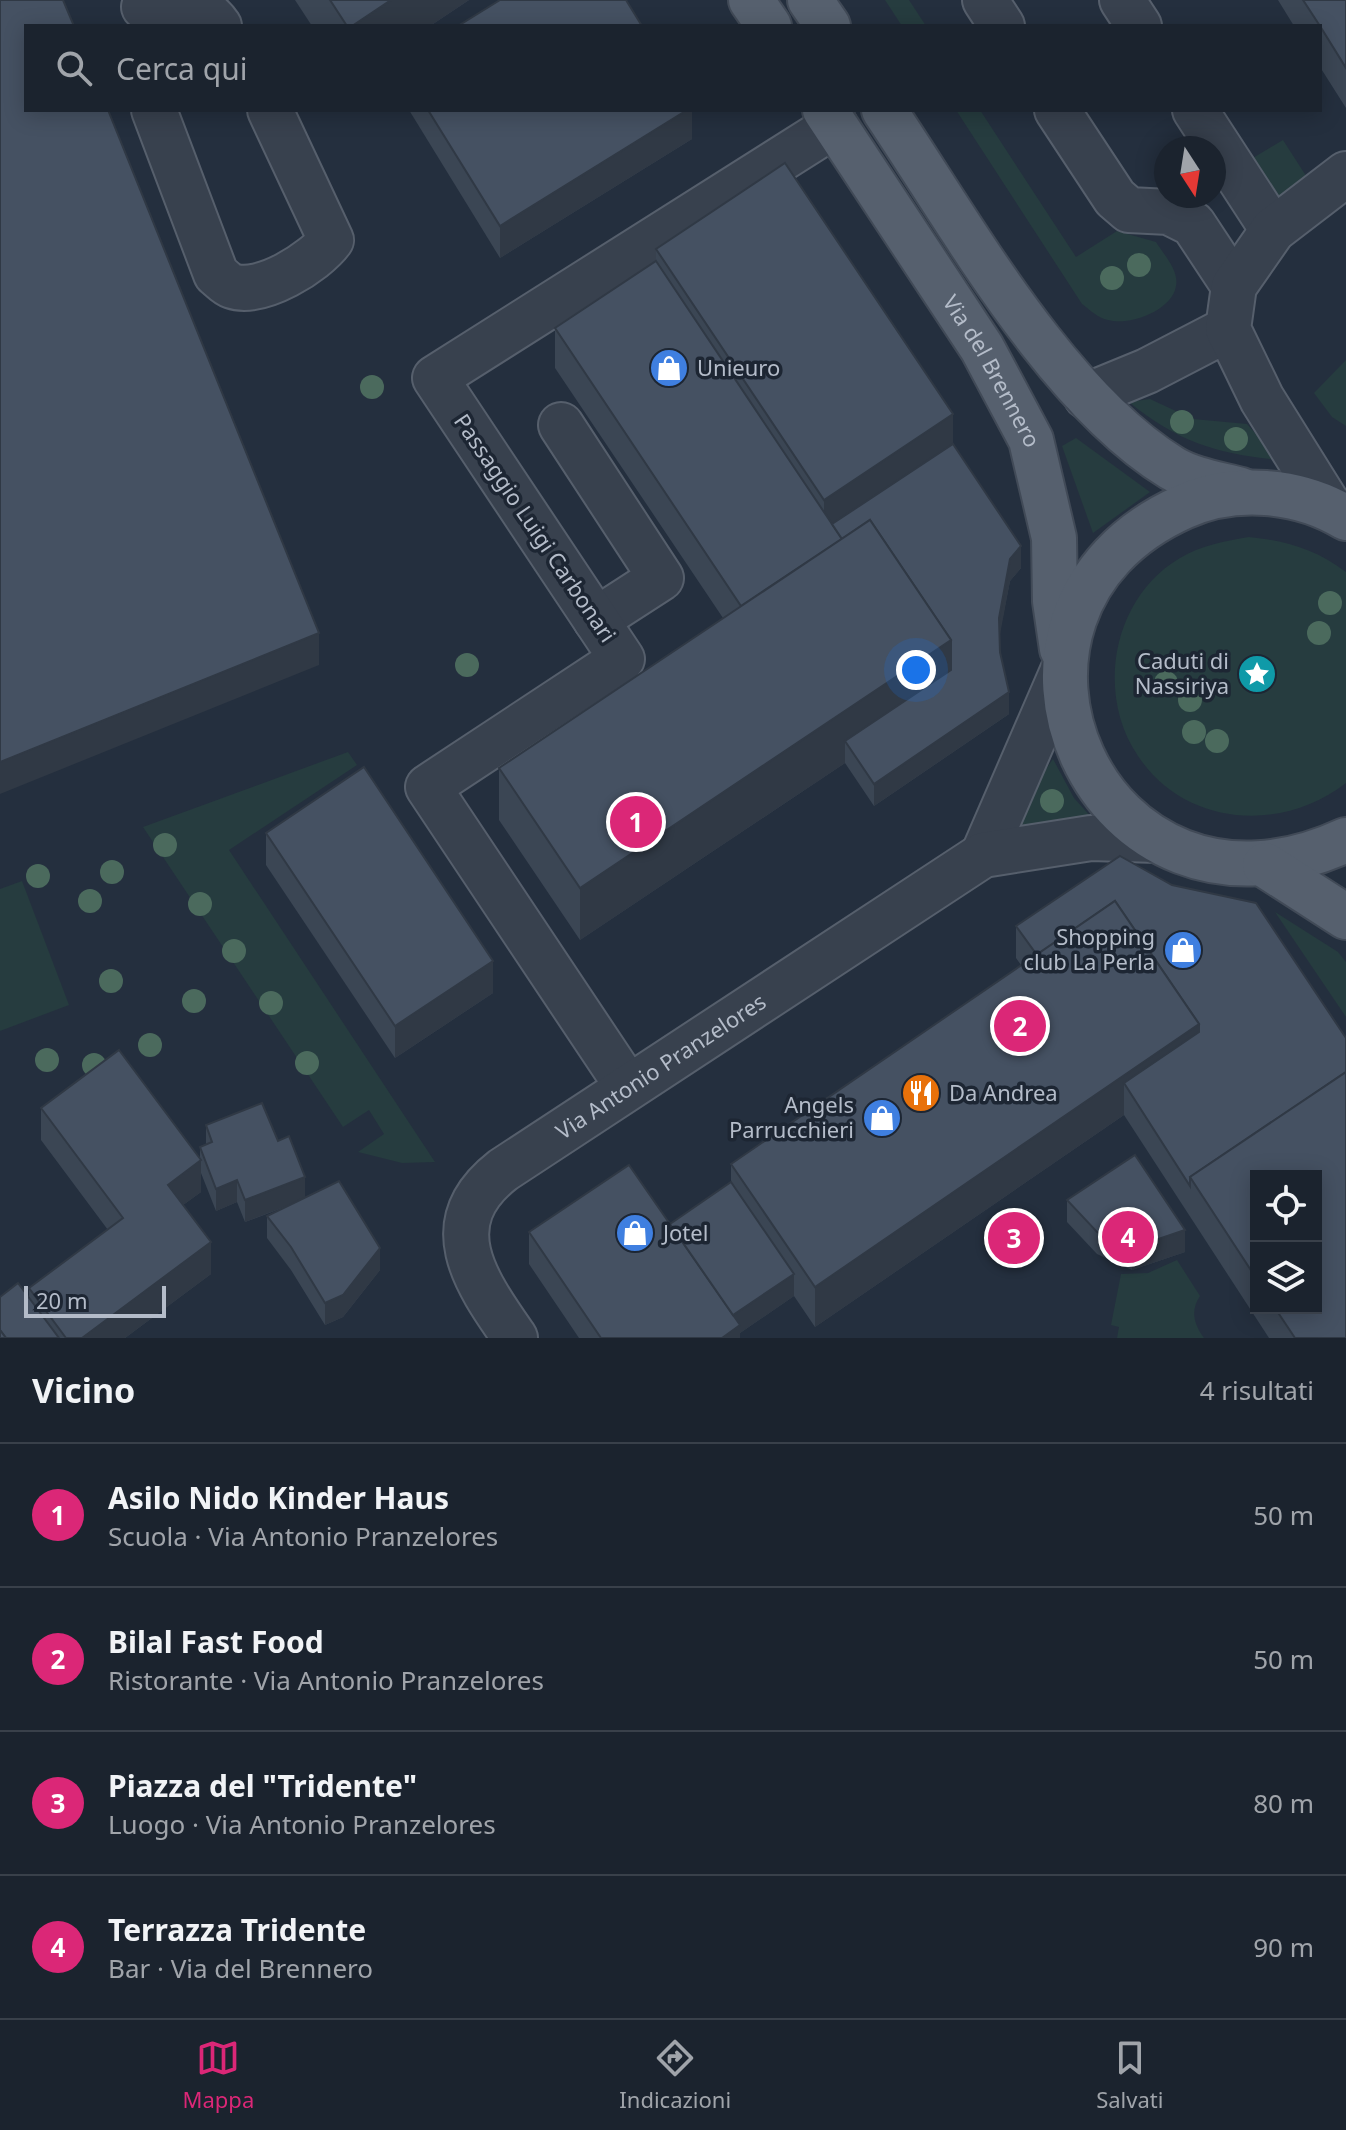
<!DOCTYPE html>
<html lang="it">
<meta charset="utf-8">
<style>
body{margin:0;font-family:"Noto Sans",sans-serif;background:#242b36;color:#f1f3f6}
.controls{position:absolute;right:24px;bottom:24px;display:grid;overflow:hidden;border-radius:0px;box-shadow:0 4px 20px #0003}
.controls button{width:72px;height:72px;display:grid;place-items:center;padding:0;border:0;border-bottom:2px solid #39404a;background:#1b232e;color:#f1f3f6;font:40px sans-serif}
.compass{position:absolute;left:1154px;top:136px;width:72px;height:72px;border-radius:50%;background:#1b232e;box-shadow:0 4px 20px #0003;rotate:168deg}
.scale{position:absolute;left:24px;bottom:20px;width:142px;box-sizing:border-box;padding-left:8px;border:4px solid #b4bcc9;border-top:0;font-size:22px;line-height:28px;white-space:nowrap;color:#b4bcc9;-webkit-text-stroke:6px #1d2633;paint-order:stroke}
.you{position:absolute;left:916px;top:670px;width:28px;height:28px;margin:-20px;border:6px solid #fff;border-radius:50%;background:#1a73e8;box-shadow:0 0 0 12px #1a73e833}
.badge{display:grid;place-items:center;width:52px;height:52px;border-radius:50%;background:#db2777;color:#fff;font-size:26px;font-weight:700}
.pin{position:absolute;translate:-50% -50%;border:4px solid #fff;box-shadow:0 2px 8px #0006}
.list{margin:0;padding:0;list-style:none}
h2{display:flex;justify-content:space-between;align-items:center;height:104px;margin:0;padding:0 32px;font-size:34px}
h2 small{font-size:26px;font-weight:400;color:#a0a4aa}
.list li{display:grid;grid-template-columns:52px 1fr auto;gap:24px;align-items:center;box-sizing:border-box;height:144px;padding:0 32px;border-top:2px solid #39404a}
.list b{display:block;font-size:30px;white-space:nowrap}
.list p{margin:0;font-size:26px;white-space:nowrap;color:#a0a4aa}
.list em{font-size:26px;font-style:normal;color:#a0a4aa}
.icon{flex:none;width:44px;height:44px;fill:none;stroke:currentColor;stroke-width:2;stroke-linecap:round;stroke-linejoin:round}
.map{position:relative;flex:none;width:1346px;height:1338px;overflow:hidden}
.search{position:absolute;background:#1b232e;box-shadow:0 4px 20px #0003;left:24px;right:24px;top:24px;height:88px;display:flex;align-items:center;gap:20px;box-sizing:border-box;padding:0 28px;border-radius:0px;color:#a0a4aa;font-size:30px}
.sheet{height:680px;background:#1b232e}
nav{display:flex;justify-content:space-around;align-items:center;box-sizing:border-box;height:112px;border-top:2px solid #39404a;background:#1b232e;font-size:22px;color:#a0a4aa}
nav a{display:grid;justify-items:center;gap:4px}
nav .on{color:#db2777}
.map>svg:first-child{display:block}
.green{fill:#263c3f}
.lines{fill:none;stroke-linecap:round;stroke-linejoin:round}
.minor-casing{stroke:#565f6c;stroke-width:48}
.major-casing{stroke:#414a57;stroke-width:48}
.minor{stroke:#38414e;stroke-width:44}
.major{stroke:#56606e;stroke-width:44}
.tree{fill:#4b6a5d}
.wall{fill:#3b4654;fill-rule:evenodd}
.shaded-wall{fill:#303945}
.building{fill:#455162;stroke:#303945;stroke-width:2}
.labels{text-anchor:middle;stroke-width:7;stroke-linejoin:round;paint-order:stroke}
.poi-label{font-size:22px;fill:#b4bcc9;stroke:#1d2633;text-anchor:start}
.street-label{font-size:22px;fill:#b4bcc9;stroke:#1d2633}
</style>
<div class="map">
<svg width="1346" height="1338" viewBox="0 0 1346 1338">
<rect width="100%" height="100%" fill="#242f3e"/>
<g class="green">
<polygon points="885,0 909,0 926,26 902,26"/>
<path d="M956,110H980L1076,257L1117,231L1156,242C1164,255 1179,270 1176,286C1172,311 1129,326 1108,320C1098,318 1090,310 1082,304Z"/>
<polygon points="1283,140 1310,182 1273,202 1248,161"/>
<polygon points="1346,360 1346,426 1332,417 1314,393"/>
<path d="M1150,399L1193,419L1247,424L1279,460C1217,454 1178,442 1129,402Z"/>
<polygon points="1076,438 1150,492 1093,533 1062,446"/>
<path d="M1249,537C1287,541 1315,549 1346,572V783C1282,833 1185,827 1138,756C1095,693 1113,597 1180,558C1202,545 1225,541 1249,537Z"/>
<polygon points="348,752 357,765 229,850 435,1162 402,1163 358,1152 384,1134 369,1110 343,1127 143,827"/>
<polygon points="1053,759 1074,798 1102,829 991,848"/>
<polygon points="22,881 69,1005 0,1031 0,889"/>
<polygon points="1275,912 1338,952 1346,962 1346,1017"/>
<path d="M1177,1260L1200,1296C1190,1311 1194,1324 1204,1338H1117L1119,1327L1111,1325L1121,1274L1148,1273Z"/>
</g>
<g class="lines">
<g class="minor-casing">
<g id="minor">
<polyline points="985,0 1002,26"/>
<polyline points="1122,0 1139,26"/>
<path d="M144,7C171,0 202,1 219,26"/>
<path d="M154,110L216,274C221,278 226,284 232,286C261,296 315,262 331,240L270,110"/>
<polyline points="1057,110 1115,198 1129,210 1169,212 1193,224 1234,286"/>
<polyline points="1195,110 1273,230"/>
<polyline points="1086,396 1147,371 1228,329"/>
<polyline points="561,425 661,578 596,620"/>
<polyline points="1330,508 1262,399 1228,329 1234,286 1273,230 1346,174"/>
<polyline points="983,855 1065,666"/>
<polyline points="628,1087 428,787 622,659 435,378 835,125"/>
<path id="s1" d="M515,1338C476,1282 434,1224 503,1170L983,855L1091,838L1157,840"/>
</g>
</g>
<g class="major-casing">
<g id="major">
<polyline points="751,0 769,26"/>
<polyline points="810,0 828,26"/>
<path id="s2" d="M825,110L982,348L1031,440L1054,538L1055,601L1062,649"/>
<path d="M884,110C960,223 1056,397 1172,468C1192,480 1219,484 1241,490"/>
<path d="M1346,518C1298,489 1234,484 1183,507C948,612 1096,956 1346,840"/>
<polyline points="1265,865 1346,917"/>
</g>
</g>
<use href="#minor" class="minor"/>
<use href="#major" class="major"/>
</g>
<g class="tree">
<circle cx="1139" cy="265" r="12"/>
<circle cx="1112" cy="278" r="12"/>
<circle cx="372" cy="387" r="12"/>
<circle cx="1182" cy="422" r="12"/>
<circle cx="1236" cy="439" r="12"/>
<circle cx="1330" cy="603" r="12"/>
<circle cx="1319" cy="633" r="12"/>
<circle cx="467" cy="665" r="12"/>
<circle cx="1166" cy="683" r="12"/>
<circle cx="1190" cy="700" r="12"/>
<circle cx="1194" cy="732" r="12"/>
<circle cx="1217" cy="741" r="12"/>
<circle cx="1052" cy="801" r="12"/>
<circle cx="165" cy="845" r="12"/>
<circle cx="112" cy="872" r="12"/>
<circle cx="38" cy="876" r="12"/>
<circle cx="90" cy="901" r="12"/>
<circle cx="200" cy="904" r="12"/>
<circle cx="234" cy="951" r="12"/>
<circle cx="111" cy="981" r="12"/>
<circle cx="194" cy="1001" r="12"/>
<circle cx="271" cy="1003" r="12"/>
<circle cx="150" cy="1045" r="12"/>
<circle cx="47" cy="1060" r="12"/>
<circle cx="307" cy="1063" r="12"/>
<circle cx="94" cy="1065" r="12"/>
</g>
<g class="wall">
<polygon points="295,0 469,0 430,26 312,26"/>
<polygon points="1278,0 1346,0 1346,108 1320,67 1320,26 1294,26"/>
<polygon points="409,110 692,110 692,139 500,258"/>
<polygon points="656,249 953,444 1021,568 1010,581 999,636 1000,652 1009,714 874,806 845,763 580,940 499,820 499,768 723,618 555,368 555,328 656,261"/>
<polygon points="266,833 493,993 395,1058 266,865"/>
<path d="M1120,856L1172,885L1256,903L1346,1038V1338H1269L1124,1115L815,1327L794,1296L740,1333V1338H579L529,1264V1232L629,1165L670,1224L731,1182V1164L1021,965L1016,958V926ZM1256,1176H1316V1308H1256Z"/>
<polygon points="41,1108 200,1158 200,1147 206,1145 206,1125 278,1141 305,1197 380,1270 343,1317 325,1325 291,1270 267,1238 267,1216 285,1207 245,1222 237,1202 216,1211 201,1173 201,1192 183,1205 211,1274 125,1338 0,1338 29,1298 29,1288 108,1230 41,1140"/>
<polygon points="1067,1200 1185,1252 1132,1270 1097,1254 1067,1222"/>
</g>
<g class="shaded-wall">
<polygon points="391,0 469,0 430,26 352,26"/>
<polygon points="687,110 692,110 692,139 500,258 500,226"/>
<polygon points="953,414 953,466 824,552 824,500"/>
<polygon points="1021,546 1021,568 1010,581 999,640 999,618 1010,559"/>
<polygon points="319,633 319,665 0,794 0,762"/>
<polygon points="951,640 951,692 845,741 845,763 580,940 580,888"/>
<polygon points="1009,692 1009,714 874,806 874,784"/>
<polygon points="493,961 493,993 395,1058 395,1026"/>
<polygon points="1199,1024 1199,1064 1124,1083 1124,1115 815,1327 815,1287"/>
<polygon points="201,1160 201,1192 168,1216 168,1185"/>
<polygon points="305,1177 305,1199 245,1222 245,1200"/>
<polygon points="237,1180 237,1202 216,1211 216,1189"/>
<polygon points="1185,1230 1185,1252 1132,1270 1132,1248"/>
<polygon points="211,1242 211,1274 125,1338 82,1338"/>
<polygon points="380,1248 380,1270 343,1317 325,1325 325,1303"/>
<polygon points="794,1274 794,1296 740,1333 740,1338 722,1338 729,1318"/>
</g>
<g class="building">
<polygon points="0,0 63,0 74,26 26,26 26,110 108,110 319,633 0,762"/>
<polygon points="330,0 391,0 352,26 347,26"/>
<polygon points="500,0 626,0 642,26 458,26"/>
<polygon points="1303,0 1346,0 1346,68 1320,26"/>
<polygon points="428,110 687,110 500,226"/>
<polygon points="785,163 953,414 824,500 656,249"/>
<polygon points="656,261 842,539 741,606 555,328"/>
<polygon points="953,444 1021,546 1010,559 999,618 1000,652 1009,692 874,784 845,741 951,670 951,640 870,520 842,539 832,524"/>
<polygon points="870,520 951,640 580,888 499,768"/>
<polygon points="364,767 493,961 395,1026 266,833"/>
<polygon points="1120,856 1172,885 1256,903 1346,1038 1346,1072 1190,1177 1190,1186 1124,1083 1199,1032 1199,1024 1115,901 1037,955 1016,926"/>
<polygon points="1115,901 1199,1024 815,1287 731,1164"/>
<polygon points="119,1050 201,1160 168,1185 211,1242 82,1338 66,1338 29,1288 123,1218 41,1108"/>
<polygon points="1346,1072 1346,1338 1295,1338 1275,1308 1316,1308 1316,1176 1256,1176 1256,1278 1190,1177"/>
<polygon points="262,1103 278,1141 289,1136 305,1177 245,1200 237,1180 216,1189 200,1147 212,1142 206,1125"/>
<polygon points="1135,1155 1185,1230 1132,1248 1097,1232 1067,1200"/>
<polygon points="629,1165 740,1325 722,1338 601,1338 529,1232"/>
<polygon points="339,1181 380,1248 343,1295 325,1303 291,1247 267,1216"/>
<polygon points="731,1182 794,1274 733,1315 670,1224"/>
<polygon points="18,1283 59,1338 6,1338 0,1330 0,1297"/>
<polygon points="0,1330 6,1338 0,1338"/>
</g>
<defs>
<g id="shop-disc" transform="scale(2)"><circle r="9.5" fill="#3f7fe0" stroke="#1d2633"/><path d="M-5-2.5h2.3a2.7 3.5 0 0 1 5.4 0H5L5.5 6h-11ZM-1.5-2.5h3a1.5 2.3 0 0 0-3 0Z" fill="#fff"/></g>
<g id="sight-disc" transform="scale(2)"><circle r="9.5" fill="#0f9aa8" stroke="#1d2633"/><path d="M0-6L1.8-2.2L6-1.7L2.9 1.2L3.7 5.4L0 3.3L-3.7 5.4L-2.9 1.2L-6-1.7L-1.8-2.2Z" fill="#fff"/></g>
<g id="restaurant-disc" transform="scale(2)"><circle r="9.5" fill="#e8710a" stroke="#1d2633"/><path d="M-5-6h1v4h1v-4h1v4h1v-4h1v5L-1.5 .5V6h-2V.5L-5-1ZM5-6V6H3V1.5H1.5Q1.5-4 5-6Z" fill="#fff"/></g>
</defs>
<g fill-rule="evenodd">
<use href="#shop-disc" x="669" y="368"/>
<use href="#sight-disc" x="1257" y="674"/>
<use href="#shop-disc" x="1183" y="950"/>
<use href="#restaurant-disc" x="921" y="1093"/>
<use href="#shop-disc" x="882" y="1118"/>
<use href="#shop-disc" x="635" y="1233"/>
</g>
<g class="labels">
<g class="poi-label">
<text x="697" y="376">Unieuro</text>
<text x="1229" y="669" text-anchor="end">Caduti di<tspan x="1229" dy="25">Nassiriya</tspan></text>
<text x="1155" y="945" text-anchor="end">Shopping<tspan x="1155" dy="25">club La Perla</tspan></text>
<text x="949" y="1101">Da Andrea</text>
<text x="854" y="1113" text-anchor="end">Angels<tspan x="854" dy="25">Parrucchieri</tspan></text>
<text x="663" y="1241">Jotel</text>
</g>
<g class="street-label">
<text dy="8" stroke="none"><textPath href="#s2" startOffset="310">Via del Brennero</textPath></text>
<text transform="translate(535 528) rotate(56)" y="8">Passaggio Luigi Carbonari</text>
<text dy="8" stroke="none"><textPath href="#s1" startOffset="382">Via Antonio Pranzelores</textPath></text>
</g>
</g>
</svg>
<div class="controls">
<button><svg class="icon" aria-label="locate" viewBox="0 0 24 24"><circle cx="12" cy="12" r="6"/><path d="M12 2v4M12 18v4M2 12h4M18 12h4"/></svg></button>
<button><svg class="icon" aria-label="layers" viewBox="0 0 24 24"><path d="M12 4l9 5-9 5-9-5zM3 14l9 5 9-5"/></svg></button>
</div>
<svg class="compass" viewBox="-18 -18 36 36"><path d="M0-13l5 13h-10z" fill="#e53935"/><path d="M0 13l5-13h-10z" fill="#a0a4aa"/></svg>
<div class="scale">20 m</div>
<div class="you"></div>
<div class="pin badge" style="left:636px;top:822px">1</div>
<div class="pin badge" style="left:1020px;top:1026px">2</div>
<div class="pin badge" style="left:1014px;top:1238px">3</div>
<div class="pin badge" style="left:1128px;top:1237px">4</div>
<div class="search"><svg class="icon" aria-label="search" viewBox="0 0 24 24"><circle cx="10" cy="10" r="6"/><path d="M15 15l6 6"/></svg>Cerca qui</div>
</div>
<section class="sheet">
<h2>Vicino<small>4 risultati</small></h2>
<ul class="list">
<li><span class="badge">1</span><div><b>Asilo Nido Kinder Haus</b><p>Scuola · Via Antonio Pranzelores</p></div><em>50 m</em></li>
<li><span class="badge">2</span><div><b>Bilal Fast Food</b><p>Ristorante · Via Antonio Pranzelores</p></div><em>50 m</em></li>
<li><span class="badge">3</span><div><b>Piazza del &quot;Tridente&quot;</b><p>Luogo · Via Antonio Pranzelores</p></div><em>80 m</em></li>
<li><span class="badge">4</span><div><b>Terrazza Tridente</b><p>Bar · Via del Brennero</p></div><em>90 m</em></li>
</ul>
</section>
<nav>
<a class="on"><svg class="icon" aria-label="map" viewBox="0 0 24 24"><path d="M3 6l6-2 6 2 6-2v14l-6 2-6-2-6 2zM9 4v14M15 6v14"/></svg>Mappa</a>
<a><svg class="icon" aria-label="directions" viewBox="0 0 24 24"><path d="M12 3l9 9-9 9-9-9zM9 14v-3h6M13 9l2 2-2 2"/></svg>Indicazioni</a>
<a><svg class="icon" aria-label="saved" viewBox="0 0 24 24"><path d="M7 4h10v16l-5-4-5 4z"/></svg>Salvati</a>
</nav>
